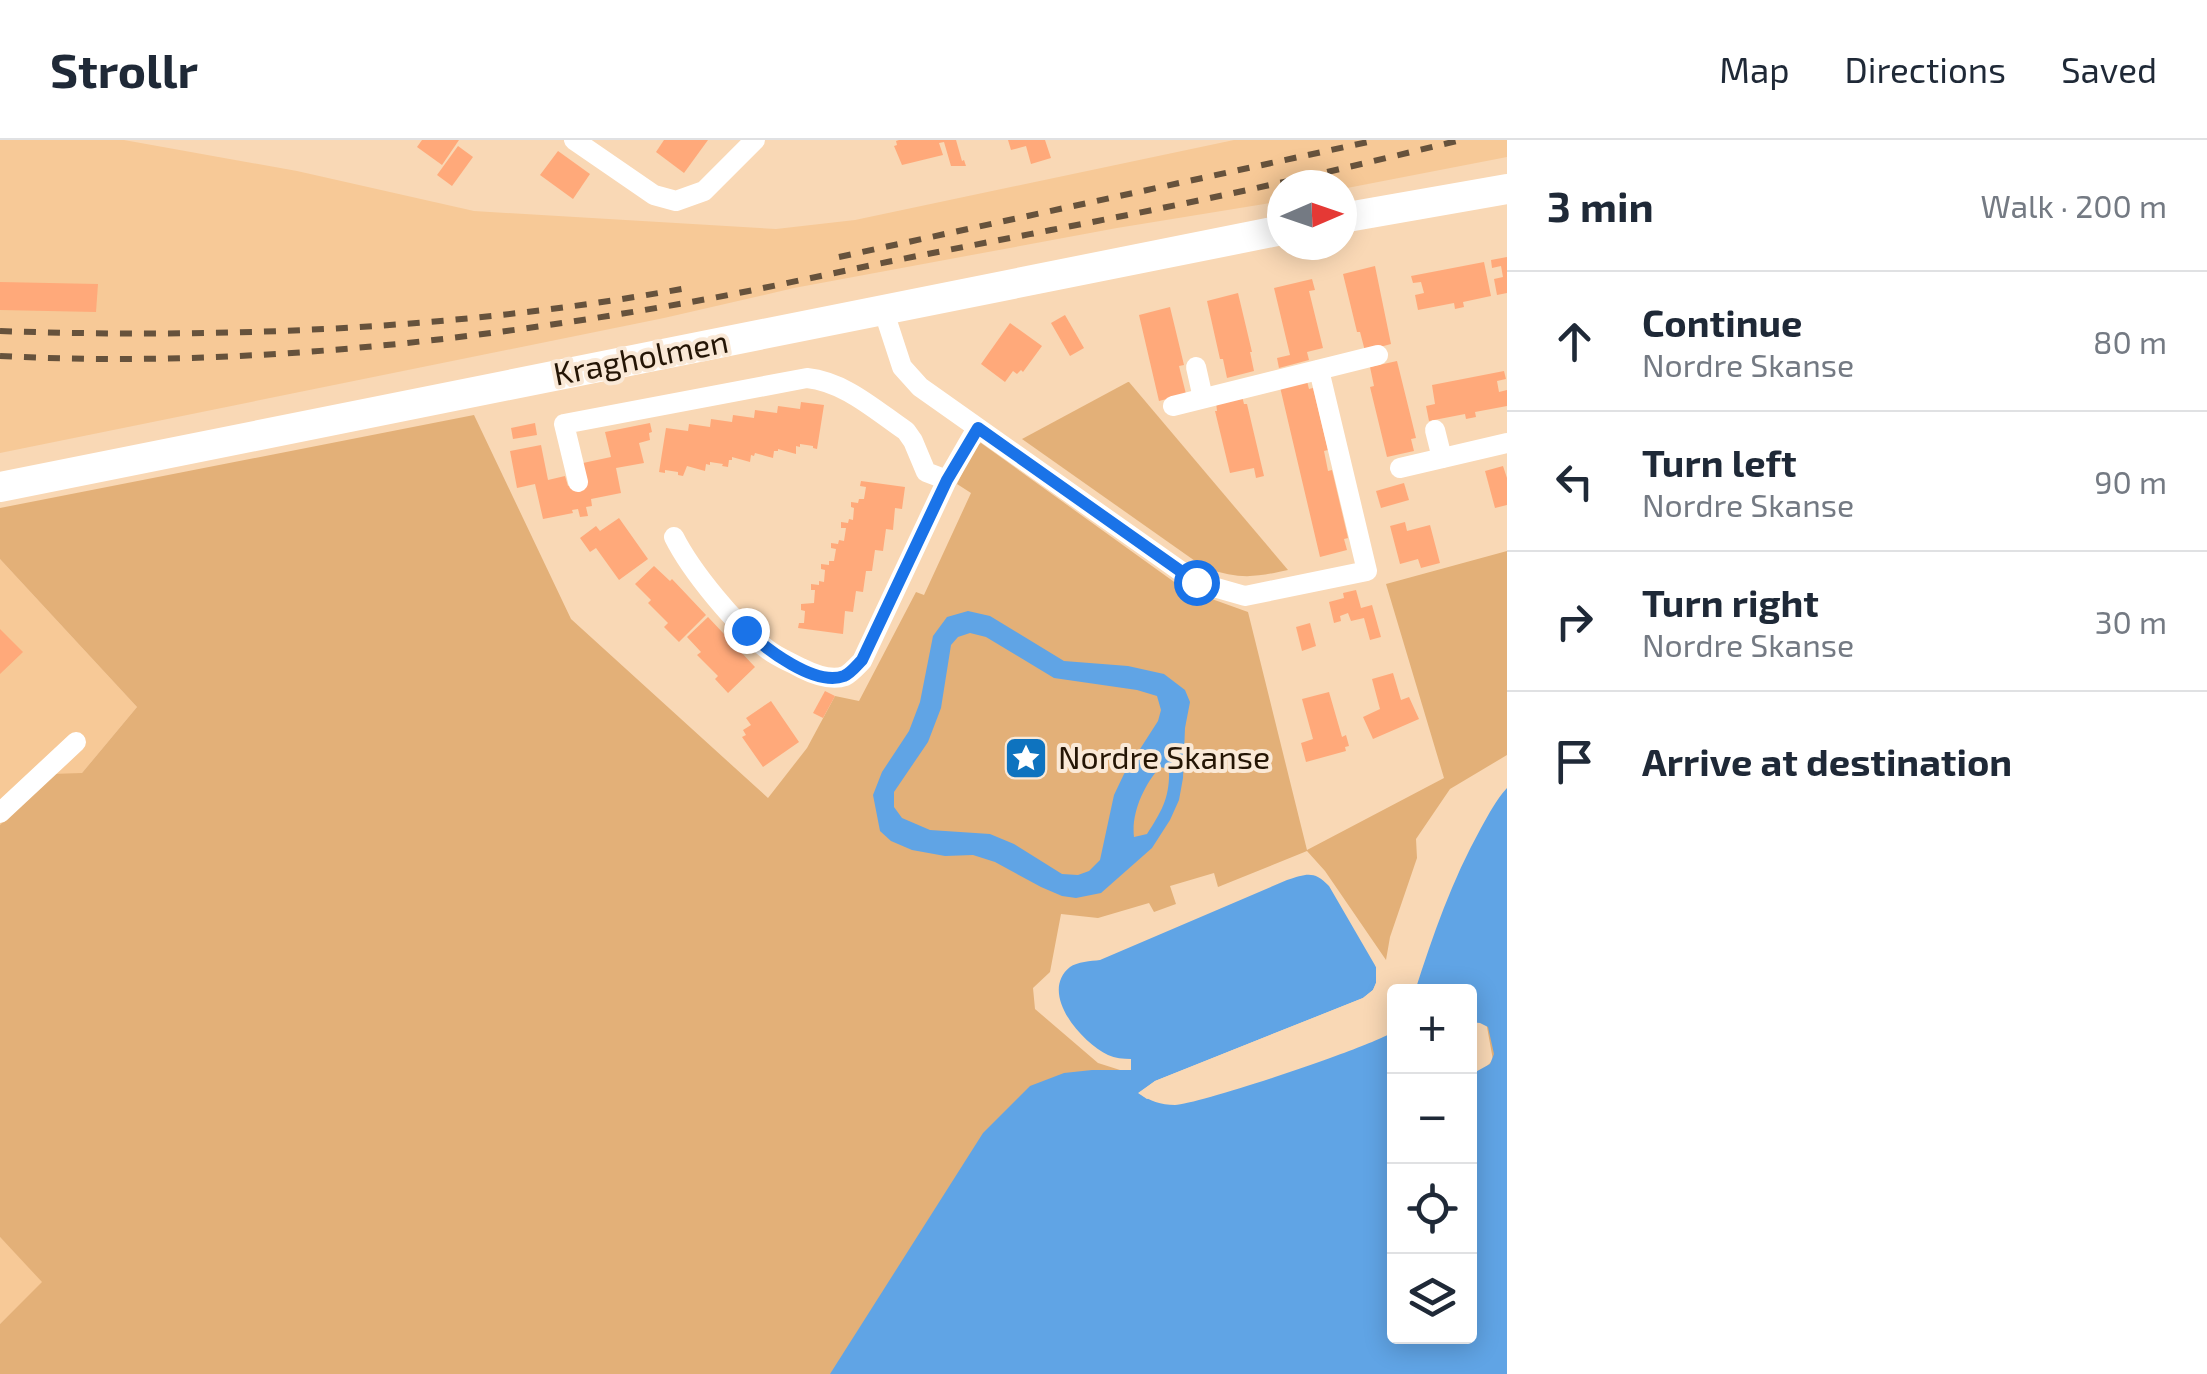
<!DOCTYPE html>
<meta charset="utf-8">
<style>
body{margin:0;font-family:"Exo 2",sans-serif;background:#f2f2f3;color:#1f2937}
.controls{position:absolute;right:30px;bottom:30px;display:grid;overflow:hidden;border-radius:10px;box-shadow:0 5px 25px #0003}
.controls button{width:90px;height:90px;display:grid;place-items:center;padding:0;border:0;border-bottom:2px solid #e0e1e3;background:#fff;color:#1f2937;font:50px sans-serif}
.compass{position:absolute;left:1267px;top:30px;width:90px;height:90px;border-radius:50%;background:#fff;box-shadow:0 5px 25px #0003;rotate:88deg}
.stop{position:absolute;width:30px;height:30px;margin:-22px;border:8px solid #1a73e8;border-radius:50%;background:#fff}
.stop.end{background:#1a73e8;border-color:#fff;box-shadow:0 2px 10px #0008}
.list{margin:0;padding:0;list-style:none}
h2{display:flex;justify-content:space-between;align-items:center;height:130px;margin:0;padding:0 40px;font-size:42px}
h2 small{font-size:32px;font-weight:400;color:#747a83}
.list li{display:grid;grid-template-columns:65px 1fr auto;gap:30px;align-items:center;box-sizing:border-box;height:140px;padding:0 40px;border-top:2px solid #e0e1e3}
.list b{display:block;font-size:38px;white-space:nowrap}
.list p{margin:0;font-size:32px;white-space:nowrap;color:#747a83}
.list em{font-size:32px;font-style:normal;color:#747a83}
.icon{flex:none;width:55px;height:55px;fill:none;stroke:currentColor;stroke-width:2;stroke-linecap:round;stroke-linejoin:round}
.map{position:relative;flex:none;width:1507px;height:1234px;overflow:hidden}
header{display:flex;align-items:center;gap:60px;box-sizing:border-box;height:140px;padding:0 50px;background:#fff;border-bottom:2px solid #e0e1e3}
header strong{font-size:48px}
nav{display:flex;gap:55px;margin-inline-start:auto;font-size:35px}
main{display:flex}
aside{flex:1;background:#fff}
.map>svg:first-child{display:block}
.built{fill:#f7c997}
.green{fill:#e3b078}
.water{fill:#60a4e5;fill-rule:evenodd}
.pier{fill:#f9d8b5}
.building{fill:#ffa97a}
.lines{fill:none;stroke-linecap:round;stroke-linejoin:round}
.street{stroke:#fff;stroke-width:20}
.secondary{stroke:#fff;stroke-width:30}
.rail{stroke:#66523c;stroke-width:6;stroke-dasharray:12 12;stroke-linecap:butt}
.route{stroke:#1a73e8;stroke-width:12}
.labels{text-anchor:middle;stroke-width:8;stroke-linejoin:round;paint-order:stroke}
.street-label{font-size:32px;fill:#241505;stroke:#fae9d7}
.poi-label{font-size:32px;fill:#241505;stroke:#fae9d7;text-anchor:start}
</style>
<header>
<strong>Strollr</strong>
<nav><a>Map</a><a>Directions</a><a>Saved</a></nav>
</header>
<main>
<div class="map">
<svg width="1507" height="1234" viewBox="0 0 1507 1234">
<rect width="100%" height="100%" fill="#f9d8b5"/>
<g class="built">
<polygon points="0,0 124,0 297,31 474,71 776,89 855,80 1234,0 1507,0 1507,17 1342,49 1342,45 1282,45 1282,61 1117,88 794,148 664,178 0,313"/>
<polygon points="0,419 137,567 82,633 0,685"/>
<polygon points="0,1097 43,1142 0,1184"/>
</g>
<g class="green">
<path d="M1128,242H1129L1288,430C1252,438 1240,439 1205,428L1022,299Z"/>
<polygon points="474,275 571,479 768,658 807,608 835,556 859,561 916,452 924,455 971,353 957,344 975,306 981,303 1184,449 1248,472 1307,710 1444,638 1386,444 1507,411 1507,615 1450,649 1416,699 1417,718 1390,797 1386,820 1325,731 1307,711 1218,747 1214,733 1170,746 1176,764 1154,772 1149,763 1098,778 1061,774 1050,832 1033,848 1035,869 1098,923 1120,930 1092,931 1394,1196 1470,1196 1470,935 1483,930 1493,920 1485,876 1495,843 1507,1234 0,1234 0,1184 42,1142 0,1097 0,685 51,634 82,633 137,567 0,419 0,368"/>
</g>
<g class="water">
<path d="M968,471L990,476L1064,521L1128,526L1164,534L1185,550L1190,562L1185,588L1183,638L1179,660L1170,680L1152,708L1101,753L1076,758L1062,756L1041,747L995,722L973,715L945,716L912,710L891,701L880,691L873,655L882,632L909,591L920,562L933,496L947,477ZM970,493L986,497L1054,538L1137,550L1157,556L1161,570L1158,581L1124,634L1114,655L1100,720L1089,731L1078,735L1062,734L1014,704L990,694L930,690L902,678L894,667V652L928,602L941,568L951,505L958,497ZM1160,627L1169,629C1170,657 1162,671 1147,694L1134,697C1131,673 1144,645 1160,627Z"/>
<path d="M1507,648V1234H830L983,993L1030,946L1064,933L1092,930H1131V919C1123,919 1115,918 1108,915C1082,903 1038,853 1070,827C1077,822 1091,821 1100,820L1287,740C1306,734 1314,730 1329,746L1376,827V843L1373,850L1363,858L1155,941L1139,953C1149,961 1161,965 1175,965C1200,964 1377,905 1394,891V1196H1470V935L1490,924L1494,914L1488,887L1480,883L1470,882V852L1415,851C1433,795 1452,740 1481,688C1489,674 1496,660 1507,648Z"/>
</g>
<polygon class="pier" points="1368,804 1381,825 1381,843 1377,853 1366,862 1157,945 1146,953 1155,956 1147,959 1138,953 1155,941 1363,858 1373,850 1376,843 1376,827"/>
<g class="building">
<polygon points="422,0 459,0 442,25 417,7"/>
<polygon points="664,0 708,0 684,33 656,12"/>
<polygon points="899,0 956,0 962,21 964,20 966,26 951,26 944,2 939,3 943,15 902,25 894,6 897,5 896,1"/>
<polygon points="1008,0 1045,0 1051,18 1031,24 1026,6 1011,10"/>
<polygon points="458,6 473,17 452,46 437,35"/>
<polygon points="558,11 590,34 573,59 540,35"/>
<polygon points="1507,117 1507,153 1497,155 1494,139 1503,137 1501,126 1492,128 1491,120"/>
<polygon points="1484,122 1491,156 1463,162 1464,167 1455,169 1454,163 1418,170 1415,155 1424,153 1421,142 1413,143 1411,136"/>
<polygon points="1375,126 1391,204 1365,211 1360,192 1357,192 1343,134"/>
<polygon points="1312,139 1315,150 1309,151 1323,208 1307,212 1309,220 1279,228 1277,218 1290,215 1274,148"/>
<polygon points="0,142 98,144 96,172 0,170"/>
<polygon points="1238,153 1252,212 1250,212 1254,231 1227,238 1223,219 1220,219 1207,161"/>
<polygon points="1170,167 1184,225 1179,226 1186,254 1159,261 1139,175"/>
<polygon points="1065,175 1084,208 1070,216 1051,183"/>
<polygon points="1010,183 1042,206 1023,232 1021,230 1017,234 1013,231 1005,242 981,224"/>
<polygon points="1397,221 1416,298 1411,299 1414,311 1387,317 1370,247 1374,246 1370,227"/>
<polygon points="1504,231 1506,239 1497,241 1499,252 1507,250 1507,266 1475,272 1476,277 1466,279 1465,274 1429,281 1426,266 1435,264 1432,245"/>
<polygon points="1307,241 1309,249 1313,248 1328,310 1324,311 1328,331 1332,330 1348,398 1344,399 1347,410 1320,417 1280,247"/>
<polygon points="1242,256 1244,264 1247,264 1264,336 1256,338 1254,328 1230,333 1215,271 1217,271 1216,262"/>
<polygon points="801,262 824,265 817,309 813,308 813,306 800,304 800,307 796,306 796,314 778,309 778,311 774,311 773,318 755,313 754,316 751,315 750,322 732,317 732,320 729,320 728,327 722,326 723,324 710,322 710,325 706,324 705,331 687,326 683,336 678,335 678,332 665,330 665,333 659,332 666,288 688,291 689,284 710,287 711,279 732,282 733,275 754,278 755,270 777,273 778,266 800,269"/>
<polygon points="535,283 537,295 513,299 511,288"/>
<polygon points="650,283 652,292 649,293 650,300 639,303 644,323 616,328 621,353 591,359 592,366 586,367 588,376 580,377 578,369 572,370 573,373 543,379 535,344 517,348 510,311 541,305 548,340 565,336 568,346 587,342 583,323 611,317 605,292"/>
<polygon points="1503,326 1507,338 1507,365 1495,368 1485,331"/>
<polygon points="861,341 905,347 902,369 895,368 893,390 886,389 883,411 875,410 872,431 866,431 863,452 856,451 853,472 845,471 843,494 798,488 799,483 804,483 805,471 801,470 801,464 814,463 815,450 811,450 811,444 819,445 819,441 824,442 825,430 821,429 821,424 829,425 829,421 834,421 836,409 831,408 831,403 838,404 839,400 844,401 846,388 841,388 841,382 848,383 849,379 853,380 854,368 851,367 851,362 858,363 859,359 864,359 866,347 860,346"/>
<polygon points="1404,343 1409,360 1381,368 1376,351"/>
<polygon points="619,378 648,419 619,440 596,408 590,412 580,398 596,386 600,391"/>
<polygon points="1405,382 1407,391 1430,385 1440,423 1421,428 1418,419 1400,424 1390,386"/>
<polygon points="654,426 670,441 672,439 706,475 679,502 664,487 668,483 648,463 651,460 635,444"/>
<polygon points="1356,450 1361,468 1372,465 1381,497 1370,500 1364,478 1351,481 1348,473 1340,476 1341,481 1334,483 1329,462 1344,458 1343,453"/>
<polygon points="708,477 755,527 728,553 715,539 718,536 697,515 701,512 687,497"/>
<polygon points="1310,483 1316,506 1302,511 1296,487"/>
<polygon points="0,489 23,512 0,534"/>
<polygon points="1393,533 1401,560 1409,557 1419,579 1373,599 1363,577 1380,569 1372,539"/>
<polygon points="825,551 835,556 823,578 813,573"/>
<polygon points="1329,552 1342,597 1346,595 1349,606 1345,607 1346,611 1306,622 1301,603 1313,599 1302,559"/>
<polygon points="771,561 799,602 763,627 742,597 746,595 743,590 751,585 746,578"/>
</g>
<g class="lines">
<g class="street">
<polyline points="574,0 654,55 676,61 704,51 755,0"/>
<polyline points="883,169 902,227 920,247 1196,442 1245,456 1367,431 1319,230"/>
<polyline points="1196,227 1203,258"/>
<polyline points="1173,266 1378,215"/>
<polyline points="1435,290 1442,318"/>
<polyline points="1400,328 1507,303"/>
<path d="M578,342L564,284L807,238C845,242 875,270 906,291L913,301L926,332L947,340"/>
<path d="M674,397C691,431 736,486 767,509C777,517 790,522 801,528C813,534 831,541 845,536C851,533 858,525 862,521L947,340L977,288"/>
<polyline points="0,673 76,602"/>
</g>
<g class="secondary">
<polyline points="1342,78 1507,49"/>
<polyline points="0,347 1282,90"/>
</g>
<g class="rail">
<polyline points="839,117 1377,0"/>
<path d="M0,191C229,199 462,189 687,148"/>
<path d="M0,216C229,228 459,203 685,163C754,151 823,135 892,121C1018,96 1145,73 1270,45C1334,31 1398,15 1461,0"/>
</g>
</g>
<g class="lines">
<path class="route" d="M746,490C766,509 815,547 844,536C851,533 857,525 862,520L947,340L978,288L1196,442"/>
</g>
<defs>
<g id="sight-square" transform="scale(2.25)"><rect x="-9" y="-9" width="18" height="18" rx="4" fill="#0e73bf" stroke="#fae9d7"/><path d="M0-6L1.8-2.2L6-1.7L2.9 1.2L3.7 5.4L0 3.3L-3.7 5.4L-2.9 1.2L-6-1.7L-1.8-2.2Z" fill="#fff"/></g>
</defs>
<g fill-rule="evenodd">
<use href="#sight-square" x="1026" y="618"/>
</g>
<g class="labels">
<g class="street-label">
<text transform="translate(641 218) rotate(-11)" y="11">Kragholmen</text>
</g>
<g class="poi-label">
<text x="1058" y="629">Nordre Skanse</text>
</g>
</g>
</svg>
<div class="controls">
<button>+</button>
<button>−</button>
<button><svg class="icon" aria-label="locate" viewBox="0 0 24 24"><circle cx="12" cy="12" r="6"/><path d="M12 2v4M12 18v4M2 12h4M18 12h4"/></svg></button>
<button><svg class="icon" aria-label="layers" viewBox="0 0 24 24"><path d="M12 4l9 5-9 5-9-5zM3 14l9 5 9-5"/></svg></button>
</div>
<svg class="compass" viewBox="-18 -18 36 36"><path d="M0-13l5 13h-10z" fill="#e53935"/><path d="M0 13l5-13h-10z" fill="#747a83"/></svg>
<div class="stop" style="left:1196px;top:442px"></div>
<div class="stop end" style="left:746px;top:490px"></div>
</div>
<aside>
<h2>3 min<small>Walk · 200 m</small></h2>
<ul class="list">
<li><svg class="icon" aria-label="ahead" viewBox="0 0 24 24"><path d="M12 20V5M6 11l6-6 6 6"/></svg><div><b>Continue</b><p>Nordre Skanse</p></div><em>80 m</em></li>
<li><svg class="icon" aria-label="left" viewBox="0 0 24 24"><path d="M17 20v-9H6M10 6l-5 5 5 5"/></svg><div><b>Turn left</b><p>Nordre Skanse</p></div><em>90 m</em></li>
<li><svg class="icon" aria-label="right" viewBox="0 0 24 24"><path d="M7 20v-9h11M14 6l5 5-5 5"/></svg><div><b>Turn right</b><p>Nordre Skanse</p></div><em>30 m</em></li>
<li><svg class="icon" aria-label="arrive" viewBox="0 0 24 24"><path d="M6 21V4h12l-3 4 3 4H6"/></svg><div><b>Arrive at destination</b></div></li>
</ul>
</aside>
</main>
